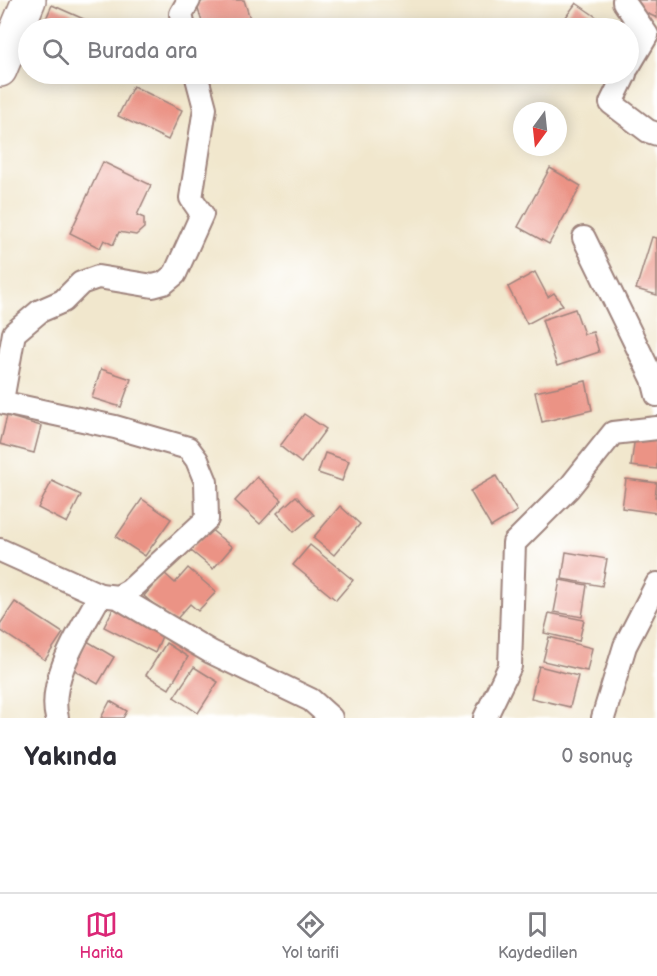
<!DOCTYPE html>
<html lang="tr">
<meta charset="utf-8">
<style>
body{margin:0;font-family:"Balsamiq Sans",sans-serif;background:#f2f2f3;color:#2b2b33}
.compass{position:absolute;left:513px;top:102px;width:54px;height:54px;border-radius:50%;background:#fff;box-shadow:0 3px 15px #0003;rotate:195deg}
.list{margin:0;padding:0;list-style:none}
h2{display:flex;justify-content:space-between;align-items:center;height:78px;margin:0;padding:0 24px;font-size:26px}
h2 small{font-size:20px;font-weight:400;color:#7c7c81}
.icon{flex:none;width:33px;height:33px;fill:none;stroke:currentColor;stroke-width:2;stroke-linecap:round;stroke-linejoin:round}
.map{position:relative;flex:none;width:657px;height:718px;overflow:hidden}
.search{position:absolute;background:#fff;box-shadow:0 3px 15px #0003;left:18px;right:18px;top:18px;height:66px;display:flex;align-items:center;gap:15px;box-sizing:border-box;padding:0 21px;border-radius:33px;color:#7c7c81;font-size:22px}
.sheet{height:174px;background:#fff}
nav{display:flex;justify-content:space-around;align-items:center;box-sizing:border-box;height:84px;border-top:2px solid #e1e1e2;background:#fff;font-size:16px;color:#7c7c81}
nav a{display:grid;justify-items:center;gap:3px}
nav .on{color:#db2777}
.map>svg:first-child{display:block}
.building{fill:#eb9385}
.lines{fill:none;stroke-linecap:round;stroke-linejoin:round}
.minor-casing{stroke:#9e837c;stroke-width:26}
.highway-casing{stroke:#9e837c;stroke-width:36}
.minor{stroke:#fff;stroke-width:22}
.highway{stroke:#fff;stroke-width:33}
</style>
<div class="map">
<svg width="657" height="718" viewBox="0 0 657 718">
<rect width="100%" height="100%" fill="#fff"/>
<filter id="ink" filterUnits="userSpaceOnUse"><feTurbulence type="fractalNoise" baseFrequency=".0167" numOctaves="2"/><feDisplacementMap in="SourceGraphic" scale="12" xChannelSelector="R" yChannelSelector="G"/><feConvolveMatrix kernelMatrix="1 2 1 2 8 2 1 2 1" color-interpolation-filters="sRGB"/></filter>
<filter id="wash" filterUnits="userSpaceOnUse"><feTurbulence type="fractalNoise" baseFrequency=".008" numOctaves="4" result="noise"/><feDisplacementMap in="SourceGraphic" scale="24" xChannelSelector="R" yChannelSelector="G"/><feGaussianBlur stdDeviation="1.35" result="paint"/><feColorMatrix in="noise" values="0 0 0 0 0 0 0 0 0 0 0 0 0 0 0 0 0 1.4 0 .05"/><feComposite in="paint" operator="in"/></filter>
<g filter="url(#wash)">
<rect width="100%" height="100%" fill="#f1e7cd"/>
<g id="blocks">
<g class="building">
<polygon points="207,0 244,0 253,28 204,28 196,3"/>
<polygon points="634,0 657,0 657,18 631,6"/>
<polygon points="576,3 611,27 610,28 558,28"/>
<polygon points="52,5 88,21 85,28 42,28"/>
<polygon points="133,86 182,110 168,140 118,116"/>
<polygon points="103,162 151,185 137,215 144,218 144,228 136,235 119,232 113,245 104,240 100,248 70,233"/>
<polygon points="550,168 581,186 549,244 518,227"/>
<polygon points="652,237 657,238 657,295 636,289"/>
<polygon points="535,272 548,297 554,293 563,305 527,324 508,287"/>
<polygon points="575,309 584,334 593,332 599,352 557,366 542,320"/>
<polygon points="101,369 131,379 121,407 92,398"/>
<polygon points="586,381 592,410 542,422 535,392"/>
<polygon points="304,414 326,429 301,463 280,446"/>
<polygon points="7,416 41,426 34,453 0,444"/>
<polygon points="635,436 657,438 657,469 631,466"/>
<polygon points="325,453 349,461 342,481 318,473"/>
<polygon points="496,476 517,511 491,527 470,491"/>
<polygon points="257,477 282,500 260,524 235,501"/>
<polygon points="626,479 657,483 655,497 657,497 657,513 622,508"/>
<polygon points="52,481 81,495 67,523 38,508"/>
<polygon points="296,496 314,515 294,532 277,513"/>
<polygon points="142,499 171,519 145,556 116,537"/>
<polygon points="340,506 360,524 334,555 313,538"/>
<polygon points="209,528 232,547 213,569 190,550"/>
<polygon points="310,545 353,580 336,600 293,565"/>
<polygon points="566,552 607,559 602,586 562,579"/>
<polygon points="188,568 216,592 198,611 190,604 174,622 144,596 164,573 175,583"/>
<polygon points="560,580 587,585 582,617 554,612"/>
<polygon points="15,602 63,633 45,660 0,630 0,624"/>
<polygon points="115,605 164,631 155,653 104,627"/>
<polygon points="549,613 584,620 579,641 544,633"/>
<polygon points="549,637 592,648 587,671 543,661"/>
<polygon points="87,641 114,657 98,684 71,668"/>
<polygon points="166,643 188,657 169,689 146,675"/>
<polygon points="539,666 578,676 570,707 531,698"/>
<polygon points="194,667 218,682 198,713 174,697"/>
<polygon points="110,701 127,711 123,718 101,718"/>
</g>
</g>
</g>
<g filter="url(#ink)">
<use href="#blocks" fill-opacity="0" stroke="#9e837c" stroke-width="1.5"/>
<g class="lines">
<g class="minor-casing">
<g id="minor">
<polyline points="624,0 624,2 647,35 628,67"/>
<polyline points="184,28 181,14 189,0"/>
<polyline points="625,74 611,103 648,131 657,134"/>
<polyline points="584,238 653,379 657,395"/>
<polyline points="0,402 115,427 188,448 197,460 206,482 207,519 129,591 118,597 100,595 0,550"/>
<polyline points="5,402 3,395 14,333 40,311 63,301 81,283 98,277 153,286 164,283 175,274 202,214 191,198 205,108 196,74"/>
<polyline points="118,597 211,652 311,700 331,718"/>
<path d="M57,718C47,679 82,629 100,595"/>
<polyline points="485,718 510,666 514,543 569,488 613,433 657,428"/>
<polyline points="603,718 625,646 657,584"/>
</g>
</g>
<g class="highway-casing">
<polyline id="highway" points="0,70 29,0"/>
</g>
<use href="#minor" class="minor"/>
<use href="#highway" class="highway"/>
</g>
</g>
</svg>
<svg class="compass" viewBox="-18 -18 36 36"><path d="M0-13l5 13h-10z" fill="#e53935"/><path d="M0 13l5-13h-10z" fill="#7c7c81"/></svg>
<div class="search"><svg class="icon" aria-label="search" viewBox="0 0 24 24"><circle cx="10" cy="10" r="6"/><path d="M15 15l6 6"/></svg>Burada ara</div>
</div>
<section class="sheet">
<h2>Yakında<small>0 sonuç</small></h2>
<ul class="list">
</ul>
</section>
<nav>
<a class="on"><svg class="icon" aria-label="map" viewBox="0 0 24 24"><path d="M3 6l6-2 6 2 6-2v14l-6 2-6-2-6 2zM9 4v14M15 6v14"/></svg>Harita</a>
<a><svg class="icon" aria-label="directions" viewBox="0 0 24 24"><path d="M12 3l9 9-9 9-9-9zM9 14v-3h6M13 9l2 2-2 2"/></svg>Yol tarifi</a>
<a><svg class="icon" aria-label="saved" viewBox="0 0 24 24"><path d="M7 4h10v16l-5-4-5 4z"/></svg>Kaydedilen</a>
</nav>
